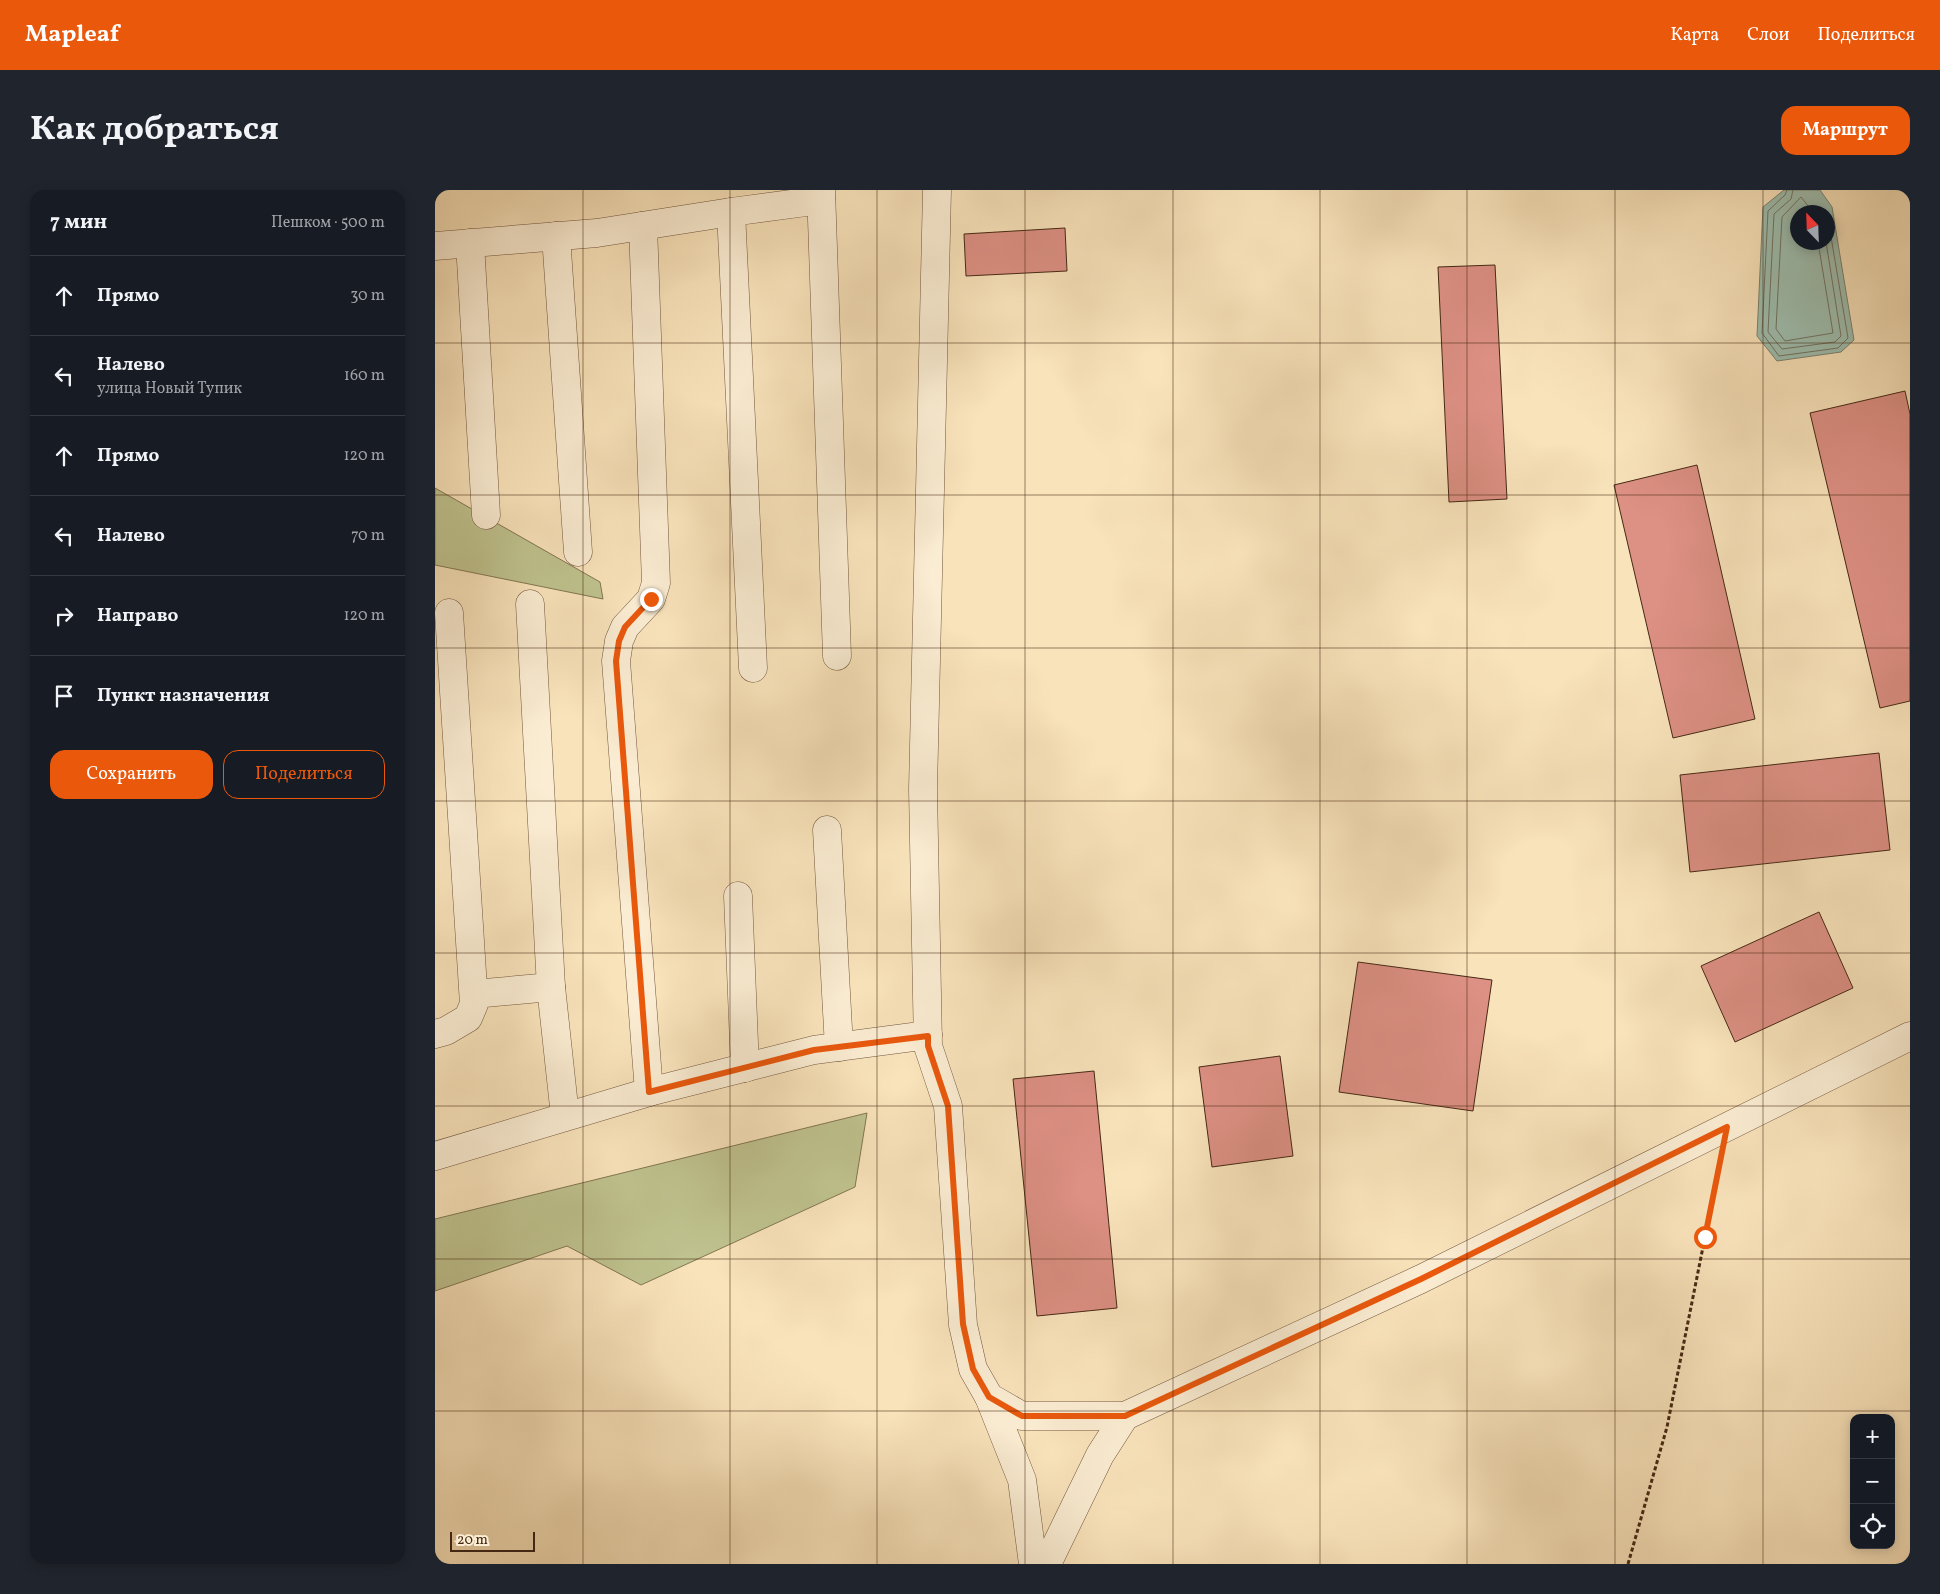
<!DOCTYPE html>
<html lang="ru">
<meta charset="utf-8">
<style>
body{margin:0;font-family:Vollkorn,serif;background:#20242c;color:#f1f3f6}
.controls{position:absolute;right:15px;bottom:15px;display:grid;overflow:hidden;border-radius:10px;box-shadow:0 2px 12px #0003}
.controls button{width:45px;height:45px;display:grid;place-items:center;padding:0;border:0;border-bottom:1px solid #363941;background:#171b24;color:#f1f3f6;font:25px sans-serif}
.compass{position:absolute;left:1355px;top:15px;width:45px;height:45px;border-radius:50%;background:#171b24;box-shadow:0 2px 12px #0003;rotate:337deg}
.scale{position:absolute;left:15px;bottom:12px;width:85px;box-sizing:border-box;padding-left:5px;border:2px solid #452814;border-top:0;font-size:14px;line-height:18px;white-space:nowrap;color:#452814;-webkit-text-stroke:4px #fbedd3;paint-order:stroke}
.stop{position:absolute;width:15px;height:15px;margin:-11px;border:4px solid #ea580c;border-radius:50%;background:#fff}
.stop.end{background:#ea580c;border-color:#fff;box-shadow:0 1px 5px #0008}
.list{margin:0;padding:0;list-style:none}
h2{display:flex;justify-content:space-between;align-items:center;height:65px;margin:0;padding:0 20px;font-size:21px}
h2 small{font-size:16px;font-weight:400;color:#9ea1a6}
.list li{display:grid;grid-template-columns:32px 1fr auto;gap:15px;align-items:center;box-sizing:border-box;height:80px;padding:0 20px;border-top:1px solid #363941}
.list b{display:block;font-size:19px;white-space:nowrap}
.list p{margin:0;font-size:16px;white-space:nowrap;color:#9ea1a6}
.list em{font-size:16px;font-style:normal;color:#9ea1a6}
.actions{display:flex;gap:10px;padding:15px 20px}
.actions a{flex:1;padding:11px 0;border:1px solid #ea580c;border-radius:15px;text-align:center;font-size:18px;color:#ea580c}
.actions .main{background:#ea580c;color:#fff}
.icon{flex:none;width:28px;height:28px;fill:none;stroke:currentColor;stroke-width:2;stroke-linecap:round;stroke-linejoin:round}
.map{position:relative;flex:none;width:1475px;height:1374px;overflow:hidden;border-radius:15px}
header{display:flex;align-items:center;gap:30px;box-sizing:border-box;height:70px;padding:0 25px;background:#ea580c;color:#fff}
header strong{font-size:24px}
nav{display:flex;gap:28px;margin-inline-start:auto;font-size:18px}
.intro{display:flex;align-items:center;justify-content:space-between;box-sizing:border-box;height:120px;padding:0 30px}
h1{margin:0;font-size:35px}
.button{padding:12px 22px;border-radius:15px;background:#ea580c;color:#fff;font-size:18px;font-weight:700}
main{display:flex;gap:30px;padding:0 30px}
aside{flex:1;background:#171b24;border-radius:15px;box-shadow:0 2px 12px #0003}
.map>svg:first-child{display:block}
.green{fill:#bfc38f;stroke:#827652}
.water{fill:#9ebeaf;stroke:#7a8271;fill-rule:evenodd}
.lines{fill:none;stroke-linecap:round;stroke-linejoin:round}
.shore{stroke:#727362;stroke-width:1}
.building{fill:#dd9084;stroke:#452814}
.minor-casing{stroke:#72573e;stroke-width:29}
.path{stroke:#452814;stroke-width:3;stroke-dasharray:4 2.5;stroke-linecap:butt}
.minor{stroke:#fbedd3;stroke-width:28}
.route{stroke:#ea580c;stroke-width:6}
.grid{fill:none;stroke:#452814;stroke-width:1;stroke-opacity:0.55}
</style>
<header>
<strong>Mapleaf</strong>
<nav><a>Карта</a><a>Слои</a><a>Поделиться</a></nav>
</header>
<div class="intro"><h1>Как добраться</h1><a class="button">Маршрут</a></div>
<main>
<aside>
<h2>7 мин<small>Пешком · 500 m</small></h2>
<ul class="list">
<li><svg class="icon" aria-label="ahead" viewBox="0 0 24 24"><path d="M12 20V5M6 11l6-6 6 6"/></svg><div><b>Прямо</b></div><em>30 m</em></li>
<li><svg class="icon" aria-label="left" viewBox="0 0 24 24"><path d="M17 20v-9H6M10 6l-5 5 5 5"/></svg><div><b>Налево</b><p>улица Новый Тупик</p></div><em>160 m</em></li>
<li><svg class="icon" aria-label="ahead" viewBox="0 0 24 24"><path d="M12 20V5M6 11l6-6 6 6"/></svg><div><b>Прямо</b></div><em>120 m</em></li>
<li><svg class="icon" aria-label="left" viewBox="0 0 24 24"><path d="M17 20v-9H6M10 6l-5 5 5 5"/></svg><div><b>Налево</b></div><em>70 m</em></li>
<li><svg class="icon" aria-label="right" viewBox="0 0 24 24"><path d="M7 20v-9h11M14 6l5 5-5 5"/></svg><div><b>Направо</b></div><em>120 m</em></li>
<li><svg class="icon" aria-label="arrive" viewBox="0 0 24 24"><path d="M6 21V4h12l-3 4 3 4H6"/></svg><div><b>Пункт назначения</b></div></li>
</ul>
<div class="actions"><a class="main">Сохранить</a><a>Поделиться</a></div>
</aside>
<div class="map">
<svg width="1475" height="1374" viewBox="0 0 1475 1374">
<rect width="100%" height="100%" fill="#f9e3bb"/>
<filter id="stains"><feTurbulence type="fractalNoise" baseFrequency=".004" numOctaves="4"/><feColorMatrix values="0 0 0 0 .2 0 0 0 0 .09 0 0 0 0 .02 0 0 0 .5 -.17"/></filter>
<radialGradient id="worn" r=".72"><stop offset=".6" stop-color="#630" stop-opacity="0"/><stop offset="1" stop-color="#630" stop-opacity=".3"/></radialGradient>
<g class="green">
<polygon points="0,298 165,392 168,409 0,375"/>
<polygon points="432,923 420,997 206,1095 132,1056 0,1101 0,1029"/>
</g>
<path class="water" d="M1349,0H1385L1397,17L1419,150L1406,162L1342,171L1322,146L1328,17ZM1362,22H1392V52H1362Z"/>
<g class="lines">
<g class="shore">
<polyline points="1352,0 1350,5 1333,21 1327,143 1344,166 1403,158 1413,148 1392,23"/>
<polyline points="1358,0 1356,9 1339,24 1333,142 1347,159 1400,152 1406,146 1391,52"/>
<polyline points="1378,22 1366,7 1347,27 1341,139 1350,151 1398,143 1383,52"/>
</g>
</g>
<g class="building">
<polygon points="630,38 632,81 531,86 529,44"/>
<polygon points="1060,75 1072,309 1014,312 1003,77"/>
<polygon points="1470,201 1475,224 1475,511 1445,518 1375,223"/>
<polygon points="1262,275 1320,529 1238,548 1179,295"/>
<polygon points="1444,563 1455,660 1255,682 1245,585"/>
<polygon points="1384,722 1418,798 1300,852 1266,776"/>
<polygon points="923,772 1057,790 1038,921 904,902"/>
<polygon points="845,866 858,966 777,977 764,877"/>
<polygon points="659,881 682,1118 602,1126 578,889"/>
</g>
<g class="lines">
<g class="minor-casing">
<g id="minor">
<polyline points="386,0 402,466"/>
<polyline points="502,0 488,599 493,856 513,916 528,1135 538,1179 554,1207 587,1290 598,1374"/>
<polyline points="296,22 318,478"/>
<polyline points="208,36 221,393 216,409 190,437 184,451 181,471 214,902"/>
<polyline points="121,46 143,362"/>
<polyline points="35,53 51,325"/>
<polyline points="0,56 162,43 296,22 386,10"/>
<polyline points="95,414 116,797 130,926"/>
<polyline points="392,640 404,857"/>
<polyline points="303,706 310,878"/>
<polyline points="39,804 116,797"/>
<polyline points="0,844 11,841 33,828 39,814 14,423"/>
<polyline points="0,966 214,902 379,860 493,845"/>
<polyline points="554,1207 587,1226 690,1226 986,1089 1475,846"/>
<polyline points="612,1374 665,1265 690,1226"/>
</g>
</g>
<polyline class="path" points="1193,1374 1232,1237 1285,972"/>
<use href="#minor" class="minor"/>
</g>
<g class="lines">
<polyline class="route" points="216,409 190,437 184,451 181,471 214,902 379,860 493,846 493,856 513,916 528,1134 538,1179 554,1207 587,1226 690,1226 986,1089 1292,937 1270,1047"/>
</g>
<path class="grid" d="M148,0V1374M295,0V1374M442,0V1374M590,0V1374M738,0V1374M885,0V1374M1032,0V1374M1180,0V1374M1328,0V1374M0,153H1475M0,305H1475M0,458H1475M0,611H1475M0,763H1475M0,916H1475M0,1069H1475M0,1221H1475"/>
<rect width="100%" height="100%" filter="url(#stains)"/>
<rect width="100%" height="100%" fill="url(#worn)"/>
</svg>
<div class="controls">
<button>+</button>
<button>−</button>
<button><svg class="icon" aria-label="locate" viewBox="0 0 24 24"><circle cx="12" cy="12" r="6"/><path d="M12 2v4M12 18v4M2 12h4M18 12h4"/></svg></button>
</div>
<svg class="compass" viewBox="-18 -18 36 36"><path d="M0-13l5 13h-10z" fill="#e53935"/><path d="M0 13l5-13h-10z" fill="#9ea1a6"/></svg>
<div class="scale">20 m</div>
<div class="stop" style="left:1270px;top:1047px"></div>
<div class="stop end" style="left:216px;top:409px"></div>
</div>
</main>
